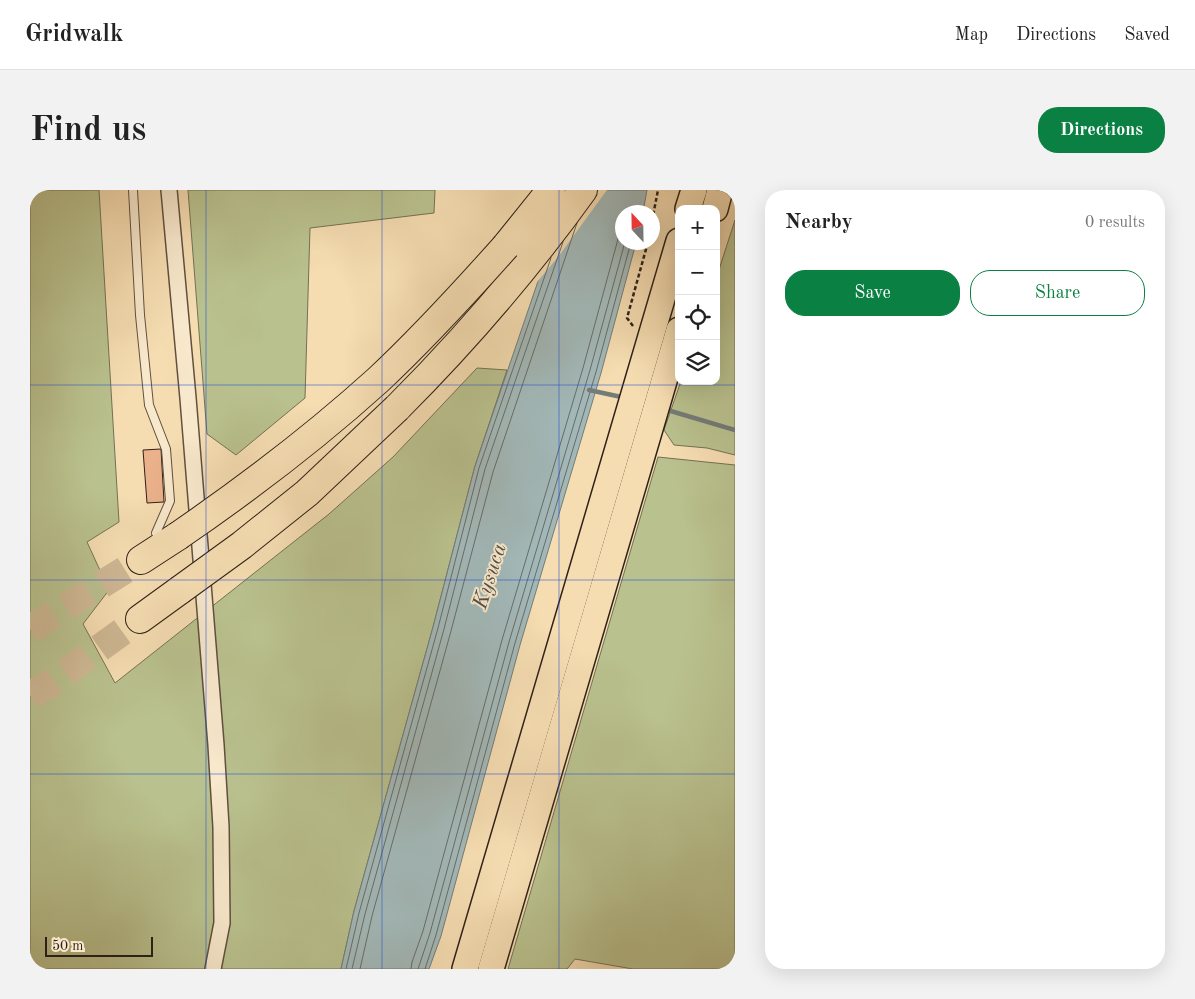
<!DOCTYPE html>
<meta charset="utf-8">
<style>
body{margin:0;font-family:"Old Standard TT",serif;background:#f2f2f2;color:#222}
.controls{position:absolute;right:15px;top:15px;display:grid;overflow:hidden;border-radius:10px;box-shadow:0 5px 20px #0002}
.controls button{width:45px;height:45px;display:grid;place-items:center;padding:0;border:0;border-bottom:1px solid #e0e0e0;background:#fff;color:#222;font:25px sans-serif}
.compass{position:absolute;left:585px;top:15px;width:45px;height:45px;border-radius:50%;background:#fff;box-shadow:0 5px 20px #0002;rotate:338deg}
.scale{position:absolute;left:15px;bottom:12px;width:108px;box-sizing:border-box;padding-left:5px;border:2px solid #2e2119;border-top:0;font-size:14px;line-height:18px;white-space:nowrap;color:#2e2119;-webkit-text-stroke:4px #f8e8cc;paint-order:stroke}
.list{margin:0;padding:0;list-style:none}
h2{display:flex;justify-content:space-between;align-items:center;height:65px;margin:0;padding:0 20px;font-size:21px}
h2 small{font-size:16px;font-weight:400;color:#767676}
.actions{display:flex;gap:10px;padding:15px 20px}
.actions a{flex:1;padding:11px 0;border:1px solid #0b8043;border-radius:20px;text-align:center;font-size:18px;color:#0b8043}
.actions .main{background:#0b8043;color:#fff}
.icon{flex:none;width:28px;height:28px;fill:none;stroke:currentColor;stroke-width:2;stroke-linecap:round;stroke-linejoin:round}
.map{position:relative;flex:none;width:705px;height:779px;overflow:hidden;border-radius:20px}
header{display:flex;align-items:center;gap:30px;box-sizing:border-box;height:70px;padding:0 25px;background:#fff;border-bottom:1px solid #e0e0e0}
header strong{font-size:24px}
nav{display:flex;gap:28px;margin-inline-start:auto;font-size:18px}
.intro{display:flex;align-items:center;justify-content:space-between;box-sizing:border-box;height:120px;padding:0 30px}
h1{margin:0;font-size:35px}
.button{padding:12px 22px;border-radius:20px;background:#0b8043;color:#fff;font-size:18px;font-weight:700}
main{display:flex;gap:30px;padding:0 30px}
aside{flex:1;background:#fff;border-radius:20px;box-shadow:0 5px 20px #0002}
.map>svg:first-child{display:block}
.green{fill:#b9c18e;stroke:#747154}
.water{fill:#a2b8b8;stroke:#747c78}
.pier{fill:#f5dcb1}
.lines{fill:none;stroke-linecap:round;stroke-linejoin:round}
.shore{stroke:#686c68;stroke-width:1}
.stream{stroke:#747c78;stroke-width:4.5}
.building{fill:#eab18a;stroke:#2e2119}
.highway-tunnel{stroke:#cdb793;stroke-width:28;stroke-dasharray:28 14;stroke-linecap:butt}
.lane-casing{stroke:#60503f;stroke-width:10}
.street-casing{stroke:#60503f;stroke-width:18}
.primary-casing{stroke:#2e2119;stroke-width:28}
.highway-casing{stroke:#2e2119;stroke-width:30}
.path{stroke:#2e2119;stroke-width:2.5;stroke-dasharray:4 2.5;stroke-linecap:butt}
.lane{stroke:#f8e8cc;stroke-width:8}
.street{stroke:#f8e8cc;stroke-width:15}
.primary{stroke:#f5dcb1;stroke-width:25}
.highway{stroke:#f5dcb1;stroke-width:28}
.highway-bridge-casing{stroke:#2e2119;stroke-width:30;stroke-linecap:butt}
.highway-bridge{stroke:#f5dcb1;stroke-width:28}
.grid{fill:none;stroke:#1d4ed8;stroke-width:1;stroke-opacity:0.55}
.labels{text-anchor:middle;stroke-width:4;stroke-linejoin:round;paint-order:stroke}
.water-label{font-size:21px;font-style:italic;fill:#514e49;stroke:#f8e8cc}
</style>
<header>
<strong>Gridwalk</strong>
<nav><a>Map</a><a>Directions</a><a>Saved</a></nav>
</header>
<div class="intro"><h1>Find us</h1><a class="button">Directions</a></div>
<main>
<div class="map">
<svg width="705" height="779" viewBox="0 0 705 779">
<rect width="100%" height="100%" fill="#f5dcb1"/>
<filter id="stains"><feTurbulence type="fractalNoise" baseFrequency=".004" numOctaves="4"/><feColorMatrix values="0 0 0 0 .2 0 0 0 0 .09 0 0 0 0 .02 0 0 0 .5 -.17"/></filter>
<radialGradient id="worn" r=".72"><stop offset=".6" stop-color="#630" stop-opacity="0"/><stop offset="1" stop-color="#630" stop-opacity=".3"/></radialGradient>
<g class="green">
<polygon points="0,0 69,0 89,332 57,352 79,400 53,434 85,493 299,324 363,267 447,178 477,180 445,276 403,437 324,721 311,779 0,779"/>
<polygon points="158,0 405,0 404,23 280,38 275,208 206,265 177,244"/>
<polygon points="705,30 705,265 677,258 644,255 634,240 651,191 686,191 686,89"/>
<polygon points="628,267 705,275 705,779 603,779 545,769 537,779 478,779"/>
</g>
<polygon class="water" points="534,0 617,0 613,22 592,22 592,52 606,53 571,183 490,455 411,746 399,779 311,779 324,721 403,437 445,276 532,21"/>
<polygon class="pier" points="540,0 577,0 528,67 503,97 529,20"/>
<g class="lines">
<g class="shore">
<polyline points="316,779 329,723 408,438 449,278 521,68"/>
<polyline points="322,779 335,724 414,439 455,279 533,52"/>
<polyline points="330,779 342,726 421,441 463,282 547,33"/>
<polyline points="381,779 382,772 393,741 472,450 553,178 588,49 592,40"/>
<polyline points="388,779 400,743 479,452 560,180 595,52"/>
<polyline points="395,779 406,745 485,453 566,182 601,52"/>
</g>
<g class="stream">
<polyline points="559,200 596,208"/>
<polyline points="634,219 705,240"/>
</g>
</g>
<polygon class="building" points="131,259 134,312 117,313 113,260"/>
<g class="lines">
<g class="highway-tunnel">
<polyline points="0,439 111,370"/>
<polyline points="0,505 18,495 110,429"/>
</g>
<g class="lane-casing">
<polyline id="lane" points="103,0 110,125 119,215 136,259 140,311 126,343"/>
</g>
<g class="street-casing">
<polyline id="street" points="139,0 158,208 186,555 191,637 192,733 183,779"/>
</g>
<g class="primary-casing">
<g id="primary">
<polyline points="658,19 664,0"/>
<polyline points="685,19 690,0"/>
<polyline points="435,779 649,51"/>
<polyline points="461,779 649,140"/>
</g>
</g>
<g class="highway-casing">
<g id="highway">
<polyline points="476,56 521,0"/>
<path d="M367,218C435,150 497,78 553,0"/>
<polyline points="111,370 148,346"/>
<polyline points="110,429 150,400"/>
</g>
</g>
<g class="path">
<polyline points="622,31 628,0"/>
<polyline points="603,136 597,128 618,52"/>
</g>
<use href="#lane" class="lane"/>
<use href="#street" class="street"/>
<use href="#primary" class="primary"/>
<use href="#highway" class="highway"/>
<g class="highway-bridge-casing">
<g id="highway-bridge">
<path d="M148,346C218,298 285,247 348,190C393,148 435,102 476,56"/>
<polyline points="150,400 212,355 277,303 367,218"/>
</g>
</g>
<use href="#highway-bridge" class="highway-bridge"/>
</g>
<path class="grid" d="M176,0V779M352,0V779M529,0V779M0,195H705M0,390H705M0,584H705"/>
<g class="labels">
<g class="water-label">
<text transform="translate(459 386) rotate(-72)" y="7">Kysuca</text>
</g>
</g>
<rect width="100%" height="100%" filter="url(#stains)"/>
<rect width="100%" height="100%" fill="url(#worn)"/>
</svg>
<div class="controls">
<button>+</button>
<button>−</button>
<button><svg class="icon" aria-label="locate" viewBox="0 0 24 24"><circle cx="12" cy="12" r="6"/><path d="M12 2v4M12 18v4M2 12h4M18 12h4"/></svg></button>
<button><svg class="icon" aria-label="layers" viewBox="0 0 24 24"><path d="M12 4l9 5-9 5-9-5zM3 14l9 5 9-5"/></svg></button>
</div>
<svg class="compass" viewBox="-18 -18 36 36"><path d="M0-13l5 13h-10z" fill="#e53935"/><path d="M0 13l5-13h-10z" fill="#767676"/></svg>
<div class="scale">50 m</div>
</div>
<aside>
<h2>Nearby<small>0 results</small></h2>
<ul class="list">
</ul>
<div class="actions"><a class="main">Save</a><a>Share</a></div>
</aside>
</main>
